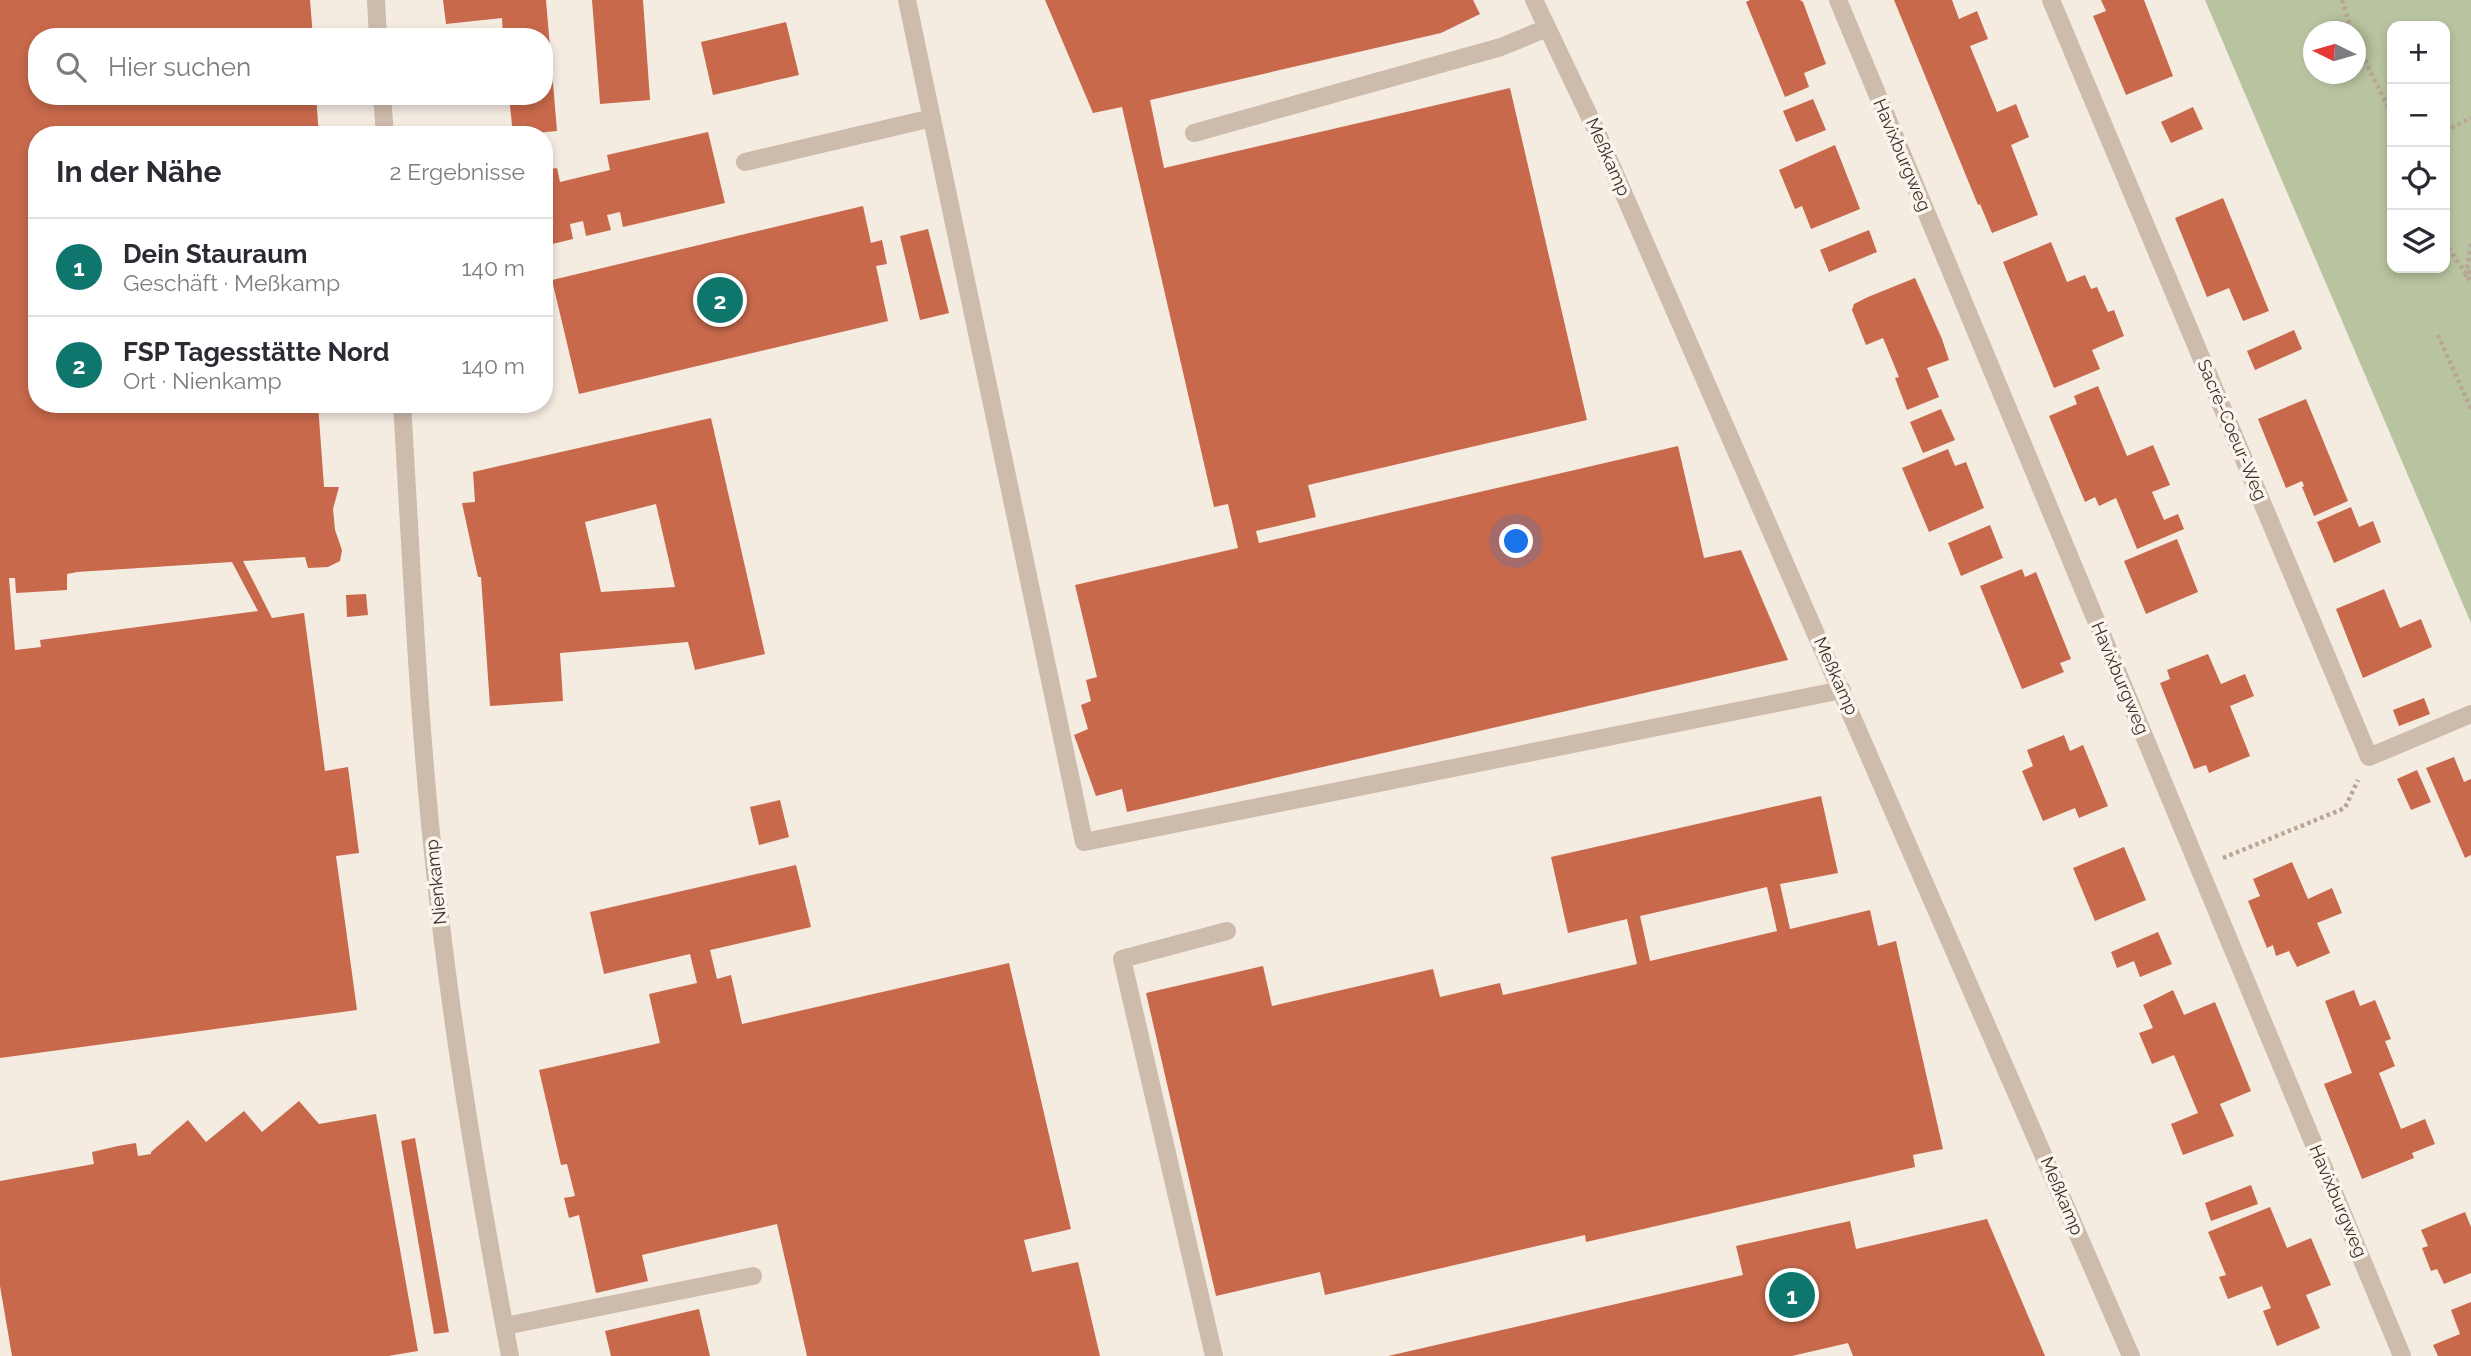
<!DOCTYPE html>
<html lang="de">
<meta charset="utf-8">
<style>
body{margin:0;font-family:Raleway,sans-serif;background:#f7f7f7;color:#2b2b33}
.controls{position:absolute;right:21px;top:21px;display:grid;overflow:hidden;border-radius:14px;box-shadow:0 4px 10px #0003}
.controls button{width:63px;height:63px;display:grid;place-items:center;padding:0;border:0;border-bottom:2px solid #e1e1e2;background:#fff;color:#2b2b33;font:35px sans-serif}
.compass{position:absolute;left:2303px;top:21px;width:63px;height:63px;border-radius:50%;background:#fff;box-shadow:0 4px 10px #0003;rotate:275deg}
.you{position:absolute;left:1517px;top:542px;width:24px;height:24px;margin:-18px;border:5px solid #fff;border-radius:50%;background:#1a73e8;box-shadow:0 0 0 10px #1a73e833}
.badge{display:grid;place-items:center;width:46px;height:46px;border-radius:50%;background:#0f766e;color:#fff;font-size:23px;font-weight:700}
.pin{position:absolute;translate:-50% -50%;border:4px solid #fff;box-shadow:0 2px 7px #0006}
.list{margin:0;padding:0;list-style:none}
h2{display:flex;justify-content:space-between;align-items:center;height:91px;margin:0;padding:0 28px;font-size:30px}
h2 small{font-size:23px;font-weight:400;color:#7c7c81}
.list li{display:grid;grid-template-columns:46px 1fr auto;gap:21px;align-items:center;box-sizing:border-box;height:98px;padding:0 28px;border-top:2px solid #e1e1e2}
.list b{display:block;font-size:26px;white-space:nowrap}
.list p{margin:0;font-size:23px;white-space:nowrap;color:#7c7c81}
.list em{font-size:23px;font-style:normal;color:#7c7c81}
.icon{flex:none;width:38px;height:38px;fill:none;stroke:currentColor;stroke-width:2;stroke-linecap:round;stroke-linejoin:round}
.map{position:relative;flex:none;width:2471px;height:1356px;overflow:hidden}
.search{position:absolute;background:#fff;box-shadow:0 4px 10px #0003;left:28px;top:28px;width:525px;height:77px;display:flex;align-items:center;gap:18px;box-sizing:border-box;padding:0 24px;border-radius:28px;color:#7c7c81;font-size:26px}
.panel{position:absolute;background:#fff;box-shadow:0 4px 10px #0003;left:28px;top:126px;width:525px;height:287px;border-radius:28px}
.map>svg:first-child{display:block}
.green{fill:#b8c4a0;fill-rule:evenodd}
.building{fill:#c8694b;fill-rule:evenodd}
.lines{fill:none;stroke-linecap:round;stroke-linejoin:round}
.path{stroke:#b9a596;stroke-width:4.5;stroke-dasharray:3.5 3.5;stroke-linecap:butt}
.service{stroke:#cdbbac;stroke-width:18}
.minor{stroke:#cdbbac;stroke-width:18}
.labels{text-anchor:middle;stroke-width:7;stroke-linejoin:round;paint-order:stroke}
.street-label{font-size:18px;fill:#3b302b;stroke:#fbf5ee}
</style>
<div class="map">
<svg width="2471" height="1356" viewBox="0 0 2471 1356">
<rect width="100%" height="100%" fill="#f4ebe1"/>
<path class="green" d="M2205,0H2471V623ZM2392,26H2445V268H2392ZM2314,32H2356V74H2314Z"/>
<g class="building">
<path d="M0,0H310L313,37H37V96H316L319,135H37V404H318L324,487H339L333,509L335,530L342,550L340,561L328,567L308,568L305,557L243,561L272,618L304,613L325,771L348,767L359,853L336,856L357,1010L0,1058ZM232,562L258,611L40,640L41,647L15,650L9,578H15L16,593L67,590V574L77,572Z"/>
<polygon points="443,0 546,0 557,131 513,135 509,96 544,96 544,37 503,37 502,18 446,24"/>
<polygon points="592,0 643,0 650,100 600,104"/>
<polygon points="1045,0 1473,0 1480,14 1441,33 1150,100 1164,168 1510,88 1587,420 1308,485 1316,517 1256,531 1259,543 1678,446 1704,558 1741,550 1788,660 1127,812 1122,789 1096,796 1074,735 1088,729 1081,705 1091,701 1086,680 1097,677 1075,585 1238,548 1228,504 1214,507 1122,107 1093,113"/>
<polygon points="1750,0 1800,0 1803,2 1826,64 1804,73 1809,87 1785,97 1746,2"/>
<polygon points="1894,0 1952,0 1959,19 1977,11 1988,39 1970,46 1997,112 2016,104 2029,137 2011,145 2038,215 1992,233 1980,204 1978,205"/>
<polygon points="2101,0 2144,0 2173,76 2126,95 2093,16 2106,11"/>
<polygon points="786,22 799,75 713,95 701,42"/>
<polygon points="1813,99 1826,130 1796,142 1783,111"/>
<polygon points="2193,107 2203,129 2171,143 2161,122"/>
<polygon points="708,132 725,203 623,227 620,212 607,215 611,230 586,236 583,221 570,224 573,239 544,246 544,170 557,168 560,182 610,170 607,155"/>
<polygon points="1835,145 1860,209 1811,229 1802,206 1795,209 1779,170"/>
<polygon points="2223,198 2269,311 2243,321 2229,288 2207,297 2175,218"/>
<polygon points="863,206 871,243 882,240 887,264 876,266 888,321 579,394 552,280"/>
<polygon points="928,229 949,313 920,320 900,236"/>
<polygon points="1869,230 1877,252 1829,272 1820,250"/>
<polygon points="2051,242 2067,282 2085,275 2091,289 2097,287 2108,312 2114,310 2124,336 2092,350 2100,369 2054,388 2003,262"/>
<polygon points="1915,278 1942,339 1949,360 1927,368 1939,397 1907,410 1895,378 1899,377 1883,338 1866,345 1852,310 1854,304 1868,297"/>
<polygon points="2294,330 2302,349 2255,370 2247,351"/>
<polygon points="2098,386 2127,456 2153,445 2170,485 2152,492 2164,520 2178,514 2184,529 2137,549 2116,498 2099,506 2095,497 2085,502 2049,416 2077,404 2074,396"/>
<polygon points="2306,399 2348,501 2314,516 2302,487 2304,486 2302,481 2286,488 2258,419"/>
<polygon points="1941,409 1955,440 1923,453 1910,422"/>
<path d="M711,418L765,654L695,670L688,642L560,653L563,701L490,706L481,577H478L462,503L475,502L473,472ZM656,504L675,587L601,592L585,522Z"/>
<polygon points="1948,449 1955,466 1966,462 1984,508 1929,532 1902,468"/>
<polygon points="2351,507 2359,527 2373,521 2381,542 2334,563 2317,522"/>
<polygon points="1990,525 2003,558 1961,576 1948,543"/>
<polygon points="2177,539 2198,592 2146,614 2124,561"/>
<polygon points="2022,569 2025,577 2036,572 2071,659 2060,663 2064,672 2022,689 1980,586"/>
<polygon points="2384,589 2400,628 2421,619 2432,647 2363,678 2336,609"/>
<polygon points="366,594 368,615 347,617 346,595"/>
<polygon points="2208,654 2221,684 2245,674 2254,696 2230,706 2250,756 2209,773 2206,765 2194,769 2160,683 2170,679 2167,670"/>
<polygon points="2424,698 2430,714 2399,726 2393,710"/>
<polygon points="2064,735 2070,751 2083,745 2108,806 2079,818 2075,808 2043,821 2022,771 2033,766 2027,750"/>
<polygon points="2454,757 2464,782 2471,779 2471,855 2465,858 2426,768"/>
<polygon points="2417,770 2431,802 2411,810 2397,779"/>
<path d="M1821,796L1838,873L1780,884L1790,929L1870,910L1878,946L1896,941L1943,1149L1913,1155L1915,1167L1586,1242L1585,1235L1325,1295L1320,1272L1216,1296L1146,993L1263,966L1272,1006L1433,969L1440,997L1500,983L1503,995L1637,964L1627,919L1568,933L1551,857ZM1767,887L1777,931L1650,961L1640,916Z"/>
<polygon points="780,800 789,837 759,845 750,807"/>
<polygon points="2124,847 2146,900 2095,921 2073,868"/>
<polygon points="2292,862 2308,899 2332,888 2342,913 2317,923 2330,953 2297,967 2289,951 2276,956 2273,945 2267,948 2248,901 2260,896 2253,879"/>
<polygon points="796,865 811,927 710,950 717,979 731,975 742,1024 1009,963 1071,1229 1024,1240 1032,1272 1078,1262 1100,1356 807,1356 777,1224 642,1255 648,1281 596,1293 579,1215 569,1218 564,1198 575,1196 567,1164 561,1165 539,1070 660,1043 649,994 697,983 690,954 604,974 590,912"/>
<polygon points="2158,932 2172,964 2140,977 2134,961 2117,968 2111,952"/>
<polygon points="2173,990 2184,1015 2215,1002 2251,1091 2220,1104 2234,1136 2183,1155 2171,1124 2198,1113 2174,1055 2152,1064 2139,1033 2153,1028 2143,1005"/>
<polygon points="2354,990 2360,1006 2375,1000 2391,1039 2385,1041 2395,1066 2379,1073 2401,1129 2425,1119 2435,1144 2412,1153 2414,1158 2362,1179 2324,1084 2352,1073 2325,1001"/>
<polygon points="299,1101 319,1124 376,1114 418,1351 388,1356 12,1356 0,1286 0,1181 94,1164 92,1152 118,1146 136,1143 138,1156 151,1154 151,1152 188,1120 206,1142 244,1111 262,1132"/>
<polygon points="415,1138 449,1332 434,1334 401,1141"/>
<polygon points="2251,1185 2258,1204 2211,1221 2205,1203"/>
<polygon points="2270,1207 2287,1248 2311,1238 2331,1285 2306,1295 2320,1328 2277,1346 2263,1311 2271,1308 2262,1286 2228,1299 2219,1277 2226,1275 2208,1232"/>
<polygon points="2465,1212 2471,1227 2471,1273 2444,1284 2437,1269 2431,1271 2422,1248 2428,1246 2421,1230"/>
<polygon points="1987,1219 2045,1356 1853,1356 1848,1343 1792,1356 1388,1356 1743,1275 1736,1246 1850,1221 1856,1249"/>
<polygon points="2471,1302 2471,1356 2438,1356 2433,1345 2460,1334 2451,1310"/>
<polygon points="699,1309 710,1356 611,1356 605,1331"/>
</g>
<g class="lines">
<g class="path">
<polyline points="2342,0 2352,32"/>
<polyline points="2356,41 2392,116"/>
<polyline points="2445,131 2471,118"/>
<polyline points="2445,242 2471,282"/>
<polyline points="2471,244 2466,275 2471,271"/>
<polyline points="2438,335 2471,409"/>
<polyline points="2223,858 2345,808 2358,780"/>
</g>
<g class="service">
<polyline points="907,0 1084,842 1842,690"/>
<polyline points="1194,133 1501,47 1547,28"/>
<polyline points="745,162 932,118"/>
<polyline points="505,1326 753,1276"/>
<polyline points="1214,1356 1122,959 1227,931"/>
</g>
<g class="minor">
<polyline points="376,0 378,37"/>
<polyline points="1534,0 1595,128 2131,1356"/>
<polyline points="1838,0 2402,1356"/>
<polyline points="2051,0 2369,757 2471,714"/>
<polyline points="382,96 385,135"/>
<path d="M402,404C411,550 417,697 432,843C449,1016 478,1186 510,1356"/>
</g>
</g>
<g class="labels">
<g class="street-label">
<text transform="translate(1902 155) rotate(67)" y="6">Havixburgweg</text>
<text transform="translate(1608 157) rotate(66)" y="6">Meßkamp</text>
<text transform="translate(2232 430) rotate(67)" y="6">Sacré-Coeur-Weg</text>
<text transform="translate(1836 676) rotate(66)" y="6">Meßkamp</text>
<text transform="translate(2120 678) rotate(67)" y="6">Havixburgweg</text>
<text transform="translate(436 882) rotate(-96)" y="6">Nienkamp</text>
<text transform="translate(2062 1196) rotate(67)" y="6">Meßkamp</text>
<text transform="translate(2338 1201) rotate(67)" y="6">Havixburgweg</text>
</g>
</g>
</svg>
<div class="controls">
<button>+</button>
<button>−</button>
<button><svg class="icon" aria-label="locate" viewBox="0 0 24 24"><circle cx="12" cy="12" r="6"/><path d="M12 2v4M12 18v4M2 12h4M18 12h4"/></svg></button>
<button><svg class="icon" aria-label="layers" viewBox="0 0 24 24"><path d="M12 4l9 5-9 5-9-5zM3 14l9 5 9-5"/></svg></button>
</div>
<svg class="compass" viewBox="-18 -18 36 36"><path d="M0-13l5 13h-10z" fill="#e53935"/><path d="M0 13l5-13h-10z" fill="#7c7c81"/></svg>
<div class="you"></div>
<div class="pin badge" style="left:1792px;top:1295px">1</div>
<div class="pin badge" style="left:720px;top:300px">2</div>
<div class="search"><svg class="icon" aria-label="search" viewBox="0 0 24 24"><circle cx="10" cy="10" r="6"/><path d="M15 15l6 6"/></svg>Hier suchen</div>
<section class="panel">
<h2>In der Nähe<small>2 Ergebnisse</small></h2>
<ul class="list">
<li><span class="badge">1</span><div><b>Dein Stauraum</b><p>Geschäft · Meßkamp</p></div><em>140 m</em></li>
<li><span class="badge">2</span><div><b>FSP Tagesstätte Nord</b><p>Ort · Nienkamp</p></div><em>140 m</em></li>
</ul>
</section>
</div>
